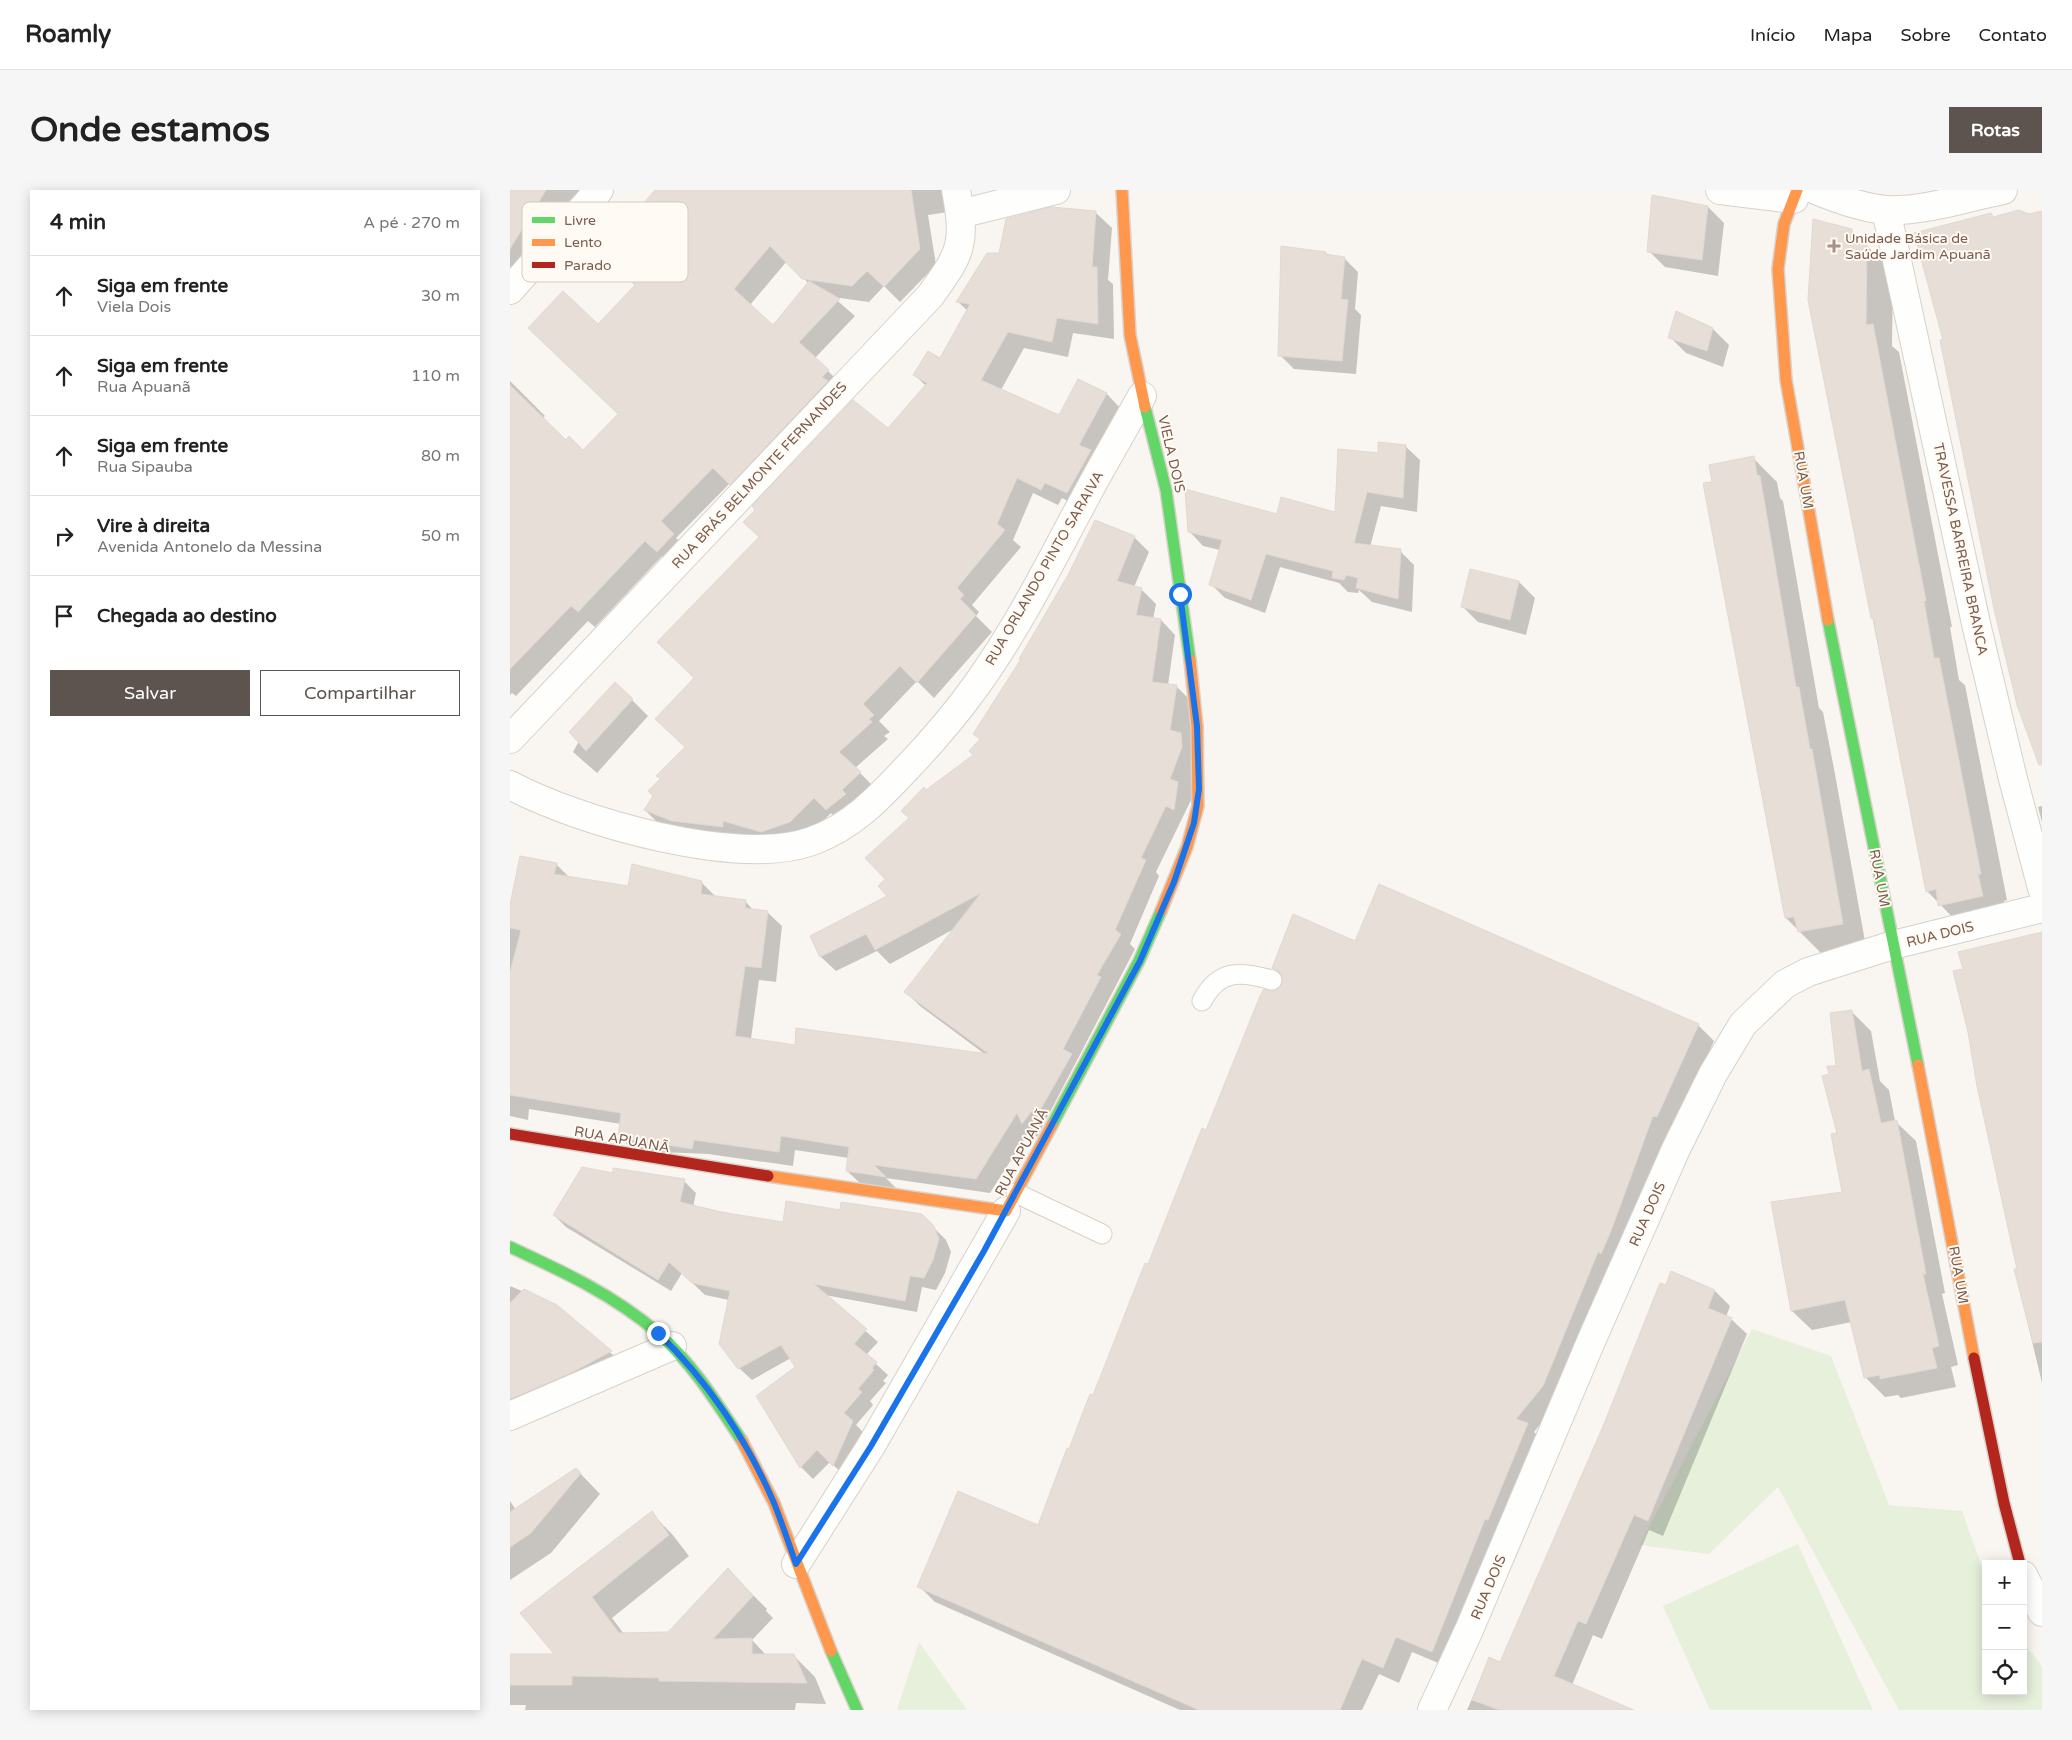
<!DOCTYPE html>
<html lang="pt">
<meta charset="utf-8">
<style>
body{margin:0;font-family:"Varela Round",sans-serif;background:#f6f6f6;color:#222}
.controls{position:absolute;right:15px;bottom:15px;display:grid;overflow:hidden;border-radius:0px;box-shadow:0 2px 12px #0003}
.controls button{width:45px;height:45px;display:grid;place-items:center;padding:0;border:0;border-bottom:1px solid #e0e0e0;background:#fff;color:#222;font:25px sans-serif}
.stop{position:absolute;width:15px;height:15px;margin:-11px;border:4px solid #1a73e8;border-radius:50%;background:#fff}
.stop.end{background:#1a73e8;border-color:#fff;box-shadow:0 1px 5px #0008}
.list{margin:0;padding:0;list-style:none}
h2{display:flex;justify-content:space-between;align-items:center;height:65px;margin:0;padding:0 20px;font-size:21px}
h2 small{font-size:16px;font-weight:400;color:#767676}
.list li{display:grid;grid-template-columns:32px 1fr auto;gap:15px;align-items:center;box-sizing:border-box;height:80px;padding:0 20px;border-top:1px solid #e0e0e0}
.list b{display:block;font-size:19px;white-space:nowrap}
.list p{margin:0;font-size:16px;white-space:nowrap;color:#767676}
.list em{font-size:16px;font-style:normal;color:#767676}
.actions{display:flex;gap:10px;padding:15px 20px}
.actions a{flex:1;padding:11px 0;border:1px solid #5d544f;border-radius:0px;text-align:center;font-size:18px;color:#5d544f}
.actions .main{background:#5d544f;color:#fff}
.icon{flex:none;width:28px;height:28px;fill:none;stroke:currentColor;stroke-width:2;stroke-linecap:round;stroke-linejoin:round}
.map{position:relative;flex:none;width:1532px;height:1520px;overflow:hidden;border-radius:0px}
header{display:flex;align-items:center;gap:30px;box-sizing:border-box;height:70px;padding:0 25px;background:#fff;border-bottom:1px solid #e0e0e0}
header strong{font-size:24px}
nav{display:flex;gap:28px;margin-inline-start:auto;font-size:18px}
.intro{display:flex;align-items:center;justify-content:space-between;box-sizing:border-box;height:120px;padding:0 30px}
h1{margin:0;font-size:35px}
.button{padding:12px 22px;border-radius:0px;background:#5d544f;color:#fff;font-size:18px;font-weight:700}
main{display:flex;gap:30px;padding:0 30px}
aside{flex:1;background:#fff;border-radius:0px;box-shadow:0 2px 12px #0003}
.map>svg:first-child{display:block}
.green{fill:#e7f0db}
.shadow{fill:#0003;fill-rule:evenodd}
.building{fill:#e6ded7;stroke:#e2d8d2}
.lines{fill:none;stroke-linecap:round;stroke-linejoin:round}
.lane-casing{stroke:#d7d1cb;stroke-width:21}
.street-casing{stroke:#d7d1cb;stroke-width:30}
.fast-casing{stroke:#d9d2cb;stroke-width:14}
.slow-casing{stroke:#d9d2cb;stroke-width:14}
.jam-casing{stroke:#d9d2cb;stroke-width:14}
.lane{stroke:#fefefd;stroke-width:19}
.street{stroke:#fefefd;stroke-width:28}
.fast{stroke:#63d668;stroke-width:11}
.slow{stroke:#ff974d;stroke-width:11}
.jam{stroke:#b3261e;stroke-width:11}
.route{stroke:#1a73e8;stroke-width:6}
.poi-dot{fill:#a69286;stroke:#fffaf3;stroke-width:2}
.labels{text-anchor:middle;stroke-width:4;stroke-linejoin:round;paint-order:stroke}
.poi-label{font-size:14px;fill:#7a5c4d;stroke:#fffaf3;text-anchor:start}
.street-label{font-size:14px;fill:#7a5c4d;stroke:#fffaf3}
.key{fill:#fffaf3;stroke:#d7cbc1;stroke-width:1}
.key-label{font-size:14px;fill:#7a5c4d}
</style>
<header>
<strong>Roamly</strong>
<nav><a>Início</a><a>Mapa</a><a>Sobre</a><a>Contato</a></nav>
</header>
<div class="intro"><h1>Onde estamos</h1><a class="button">Rotas</a></div>
<main>
<aside>
<h2>4 min<small>A pé · 270 m</small></h2>
<ul class="list">
<li><svg class="icon" aria-label="ahead" viewBox="0 0 24 24"><path d="M12 20V5M6 11l6-6 6 6"/></svg><div><b>Siga em frente</b><p>Viela Dois</p></div><em>30 m</em></li>
<li><svg class="icon" aria-label="ahead" viewBox="0 0 24 24"><path d="M12 20V5M6 11l6-6 6 6"/></svg><div><b>Siga em frente</b><p>Rua Apuanã</p></div><em>110 m</em></li>
<li><svg class="icon" aria-label="ahead" viewBox="0 0 24 24"><path d="M12 20V5M6 11l6-6 6 6"/></svg><div><b>Siga em frente</b><p>Rua Sipauba</p></div><em>80 m</em></li>
<li><svg class="icon" aria-label="right" viewBox="0 0 24 24"><path d="M7 20v-9h11M14 6l5 5-5 5"/></svg><div><b>Vire à direita</b><p>Avenida Antonelo da Messina</p></div><em>50 m</em></li>
<li><svg class="icon" aria-label="arrive" viewBox="0 0 24 24"><path d="M6 21V4h12l-3 4 3 4H6"/></svg><div><b>Chegada ao destino</b></div></li>
</ul>
<div class="actions"><a class="main">Salvar</a><a>Compartilhar</a></div>
</aside>
<div class="map">
<svg width="1532" height="1520" viewBox="0 0 1532 1520">
<rect width="100%" height="100%" fill="#f9f5f0"/>
<g class="green">
<polygon points="1242,1139 1321,1166 1379,1315 1452,1321 1476,1388 1476,1501 1513,1501 1513,1453 1532,1476 1532,1520 1389,1520 1268,1297 1199,1364 1130,1355"/>
<polygon points="1288,1354 1363,1520 1200,1520 1153,1416"/>
<polygon points="409,1452 457,1520 387,1520"/>
</g>
<g class="shadow">
<polygon points="0,0 70,0 57,22 48,16 0,94"/>
<path d="M147,0H434L438,22L418,25L426,75L390,112L374,96L359,112L323,107L345,126L305,168L334,197L237,310L220,293L166,348L179,361L164,377L152,366L85,437L78,431L6,506L2,503L0,505V191L35,226L33,228L56,252L73,261L110,224L89,136L126,95ZM277,71L299,94L263,136L240,115Z"/>
<polygon points="1198,17 1214,33 1208,86 1155,77 1139,61"/>
<polygon points="585,22 602,38 598,90 603,94 604,149 563,143 558,167 514,158 491,200 550,227 569,190 597,204 613,221 574,319 552,308 548,315 523,303 503,350 511,357 462,415 469,422 466,426 482,442 424,508 407,491 369,531 380,542 374,546 378,549 345,578 366,599 333,636 321,623 297,647 268,657 151,636 135,620 151,590 148,586 176,558 185,488 378,239 416,196 405,185 430,170 458,121 448,112 490,65"/>
<polygon points="1341,40 1383,82 1382,156 1389,162 1442,437 1440,437 1449,490 1455,495 1497,710 1494,711 1499,733 1456,741 1417,701 1299,110"/>
<polygon points="772,57 816,63 819,66 834,68 848,82 845,119 851,125 846,184 784,179 770,165"/>
<polygon points="1167,122 1203,139 1219,155 1213,177 1176,163 1160,147"/>
<polygon points="895,256 910,270 907,322 871,316 860,357 890,361 904,375 902,422 862,412 849,400 848,403 838,402 829,393 770,377 755,423 715,408 701,394 710,360 693,356 679,341 768,325 827,324 869,265"/>
<polygon points="1243,268 1267,292 1270,308 1273,311 1309,518 1313,522 1325,584 1356,757 1313,765 1276,728 1203,293"/>
<polygon points="624,347 639,362 624,397 631,399 646,414 643,429 651,430 665,445 658,495 666,496 681,511 682,608 646,682 649,686 620,754 625,759 527,947 520,940 480,1003 376,988 388,1000 352,995 337,981 339,968 285,960 283,976 198,964 124,961 109,947 111,934 19,919 18,930 0,926 0,721 46,674 60,688 119,698 191,692 206,707 235,711 244,721 257,722 272,736 266,792 249,790 241,849 286,856 476,865 410,816 396,802 444,739 380,774 367,761 326,781 311,767 301,747 379,706 377,689 400,629 416,601 465,565 471,550"/>
<polygon points="960,380 1009,392 1025,408 1016,445 968,432 952,416"/>
<polygon points="93,507 122,510 138,526 87,583 63,562"/>
<polygon points="1532,616 1532,632 1528,617"/>
<polygon points="1532,747 1532,1193 1505,1080 1509,1080 1454,780"/>
<polygon points="846,753 1188,835 1204,851 1163,942 1159,941 1116,1057 1048,1212 1024,1242 1033,1250 938,1477 902,1462 889,1493 869,1484 852,1520 670,1520 425,1412 409,1396 528,1337 696,942 766,802 774,794 773,787 763,778"/>
<polygon points="1341,821 1361,841 1370,891 1379,900 1385,931 1406,951 1435,1103 1432,1104 1448,1175 1441,1177 1446,1197 1391,1208 1388,1205 1375,1207 1355,1187 1342,1132 1302,1140 1282,1121 1333,1003 1320,885 1328,877"/>
<polygon points="104,984 174,991 186,1003 183,1017 274,1033 331,1022 411,1025 436,1050 441,1062 435,1083 426,1100 412,1097 407,1122 315,1105 368,1152 356,1165 378,1185 373,1191 376,1193 360,1211 363,1215 346,1235 355,1244 336,1287 320,1272 303,1289 291,1277 248,1207 287,1177 281,1168 242,1190 229,1178 219,1110 195,1105 172,1083 161,1101 56,1037 44,1025"/>
<polygon points="0,1096 47,1116 119,1179 0,1237"/>
<polygon points="1157,1097 1205,1101 1220,1116 1216,1127 1221,1129 1237,1144 1153,1346 1139,1340 1092,1449 1083,1445 1062,1495 1104,1520 957,1520 980,1468 991,1473"/>
<polygon points="66,1279 90,1304 41,1363 0,1390 0,1311 6,1320"/>
<polygon points="141,1323 162,1344 179,1366 102,1428 114,1444 159,1444 218,1380 257,1419 256,1421 263,1428 242,1450 257,1466 284,1466 305,1487 316,1514 286,1513 285,1520 15,1520 16,1515 0,1515 0,1466 47,1465 12,1423"/>
</g>
<g class="building">
<polygon points="0,0 36,0 0,59"/>
<polygon points="145,0 401,0 410,59 374,97 357,81 342,96 292,89 260,56 224,99 263,135 299,91 330,109 289,152 319,180 312,187 318,191 220,295 203,278 151,331 164,344 147,362 135,351 68,422 61,416 0,479 0,195 56,250 59,246 73,260 108,224 18,138 53,101 88,134 125,95 105,77 134,46 118,31"/>
<polygon points="1142,5 1198,16 1192,70 1137,62"/>
<polygon points="541,17 586,21 582,77 587,77 588,134 547,128 542,152 498,142 471,190 549,225 568,189 597,203 569,255 581,260 557,303 535,293 531,300 507,288 487,334 495,340 447,398 454,405 450,409 466,425 407,493 390,476 353,514 364,525 359,529 362,532 329,562 351,582 332,600 336,604 316,620 304,608 280,632 251,642 213,631 213,637 162,631 134,620 143,606 138,601 151,588 146,586 175,557 145,529 184,488 147,452 249,347 233,332 245,320 242,316 343,210 378,238 417,193 403,185 418,161 430,168 460,114 446,112 477,63 489,63 496,29"/>
<polygon points="1509,20 1519,24 1532,21 1532,575 1529,575 1507,515 1484,419 1434,170 1430,150 1433,150 1404,43 1481,23 1483,27"/>
<polygon points="1303,29 1342,39 1340,52 1357,54 1356,135 1363,134 1416,411 1414,411 1424,468 1429,468 1471,684 1468,684 1473,706 1428,716 1426,699 1416,702 1363,428 1361,428 1298,110"/>
<polygon points="771,56 816,62 815,64 835,67 831,109 838,110 832,171 768,166"/>
<polygon points="1166,121 1203,138 1197,161 1158,148"/>
<polygon points="868,252 896,255 893,308 857,302 844,353 891,359 888,409 846,398 848,388 836,385 834,390 822,388 823,381 756,364 741,410 699,395 712,350 678,342 675,299 767,324 771,307 825,322 828,259 868,263"/>
<polygon points="1244,266 1247,285 1250,286 1286,497 1289,497 1300,559 1302,559 1333,734 1288,742 1284,727 1275,728 1193,293 1202,292 1199,275"/>
<polygon points="585,330 625,346 607,391 632,398 626,425 651,429 642,492 667,495 660,540 671,543 672,557 660,589 668,592 664,620 656,616 631,668 636,670 605,740 611,744 587,785 591,787 553,859 562,864 550,885 529,922 524,918 512,934 507,923 466,989 364,975 376,987 336,981 339,957 271,946 269,962 184,950 182,959 108,947 111,923 0,905 0,783 11,740 0,738 0,715 10,666 47,673 44,684 118,696 122,674 192,691 191,704 236,710 235,718 258,721 251,778 235,776 225,846 285,855 286,838 479,864 394,802 471,703 365,760 356,744 310,767 300,746 377,706 368,696 375,689 355,668 399,628 391,621 414,597 416,600 463,565 459,561 470,549 463,544 511,469 509,469 558,385"/>
<polygon points="960,379 1009,391 1000,430 951,417"/>
<polygon points="105,492 123,509 76,561 59,542"/>
<polygon points="869,694 1189,834 1147,927 1143,926 1101,1041 1091,1064 1088,1062 1033,1196 1006,1229 1018,1233 978,1330 975,1329 922,1462 886,1447 873,1478 852,1469 830,1520 689,1520 407,1397 448,1301 528,1335 557,1258 559,1259 580,1204 583,1205 635,1073 638,1074 692,938 696,940 750,806 754,799 765,801 773,793 770,782 762,778 783,724 845,751"/>
<polygon points="1532,742 1532,1152 1523,1153 1504,1079 1507,1079 1467,896 1458,842 1443,781 1453,779 1448,762"/>
<polygon points="1342,820 1352,881 1359,879 1371,933 1387,930 1416,1084 1413,1084 1429,1156 1422,1158 1427,1178 1370,1189 1370,1185 1354,1188 1335,1110 1281,1121 1261,1012 1332,1002 1321,944 1327,943 1312,886 1319,884 1317,876 1326,876 1320,823"/>
<polygon points="72,977 103,983 103,978 175,989 170,1012 211,1022 273,1032 276,1011 330,1020 331,1012 412,1024 424,1036 429,1049 423,1070 414,1088 400,1086 395,1111 304,1094 357,1139 344,1154 367,1172 362,1178 364,1180 348,1199 352,1202 334,1223 343,1231 323,1276 307,1260 290,1278 246,1206 285,1177 271,1155 228,1179 209,1154 220,1101 182,1093 159,1072 148,1090 43,1025"/>
<polygon points="1161,1081 1205,1100 1198,1118 1222,1128 1138,1331 1124,1325 1076,1434 1068,1431 1044,1486 1124,1520 990,1520 962,1510 979,1467 990,1472 1094,1234 1150,1093 1156,1095"/>
<polygon points="14,1099 47,1115 102,1161 61,1183 0,1209 0,1113"/>
<polygon points="66,1278 71,1283 21,1343 0,1357 0,1322"/>
<polygon points="142,1321 159,1345 82,1407 109,1443 158,1442 218,1378 243,1406 203,1449 242,1448 242,1464 284,1464 297,1493 149,1491 149,1488 62,1486 62,1495 0,1495 0,1464 44,1464 10,1423"/>
</g>
<g class="lines">
<g class="lane-casing">
<g id="lane">
<path d="M692,811C709,779 730,781 762,790"/>
<polyline points="506,1003 592,1044"/>
</g>
</g>
<g class="street-casing">
<g id="street">
<polyline points="1210,0 1284,9"/>
<path d="M1306,0C1328,9 1353,18 1376,20C1413,22 1457,7 1493,0"/>
<polyline points="1376,20 1467,438 1502,585 1532,698"/>
<polyline points="450,24 546,0"/>
<polyline points="0,100 89,0"/>
<path d="M0,549L420,106C452,62 456,54 446,0"/>
<path d="M0,595C67,631 228,678 302,651C341,637 367,610 395,580C421,553 446,524 468,493C517,424 552,348 593,275C606,252 619,229 632,206"/>
<polyline points="0,1226 162,1156"/>
<polyline points="286,1374 361,1256 496,1021"/>
<polyline points="1513,1385 1532,1422"/>
<polyline points="922,1520 959,1440 1082,1149 1166,959 1203,884 1233,834 1275,794 1298,782 1383,755 1532,718"/>
</g>
</g>
<g class="fast-casing">
<g id="fast">
<polyline points="635,217 656,300 680,470"/>
<polyline points="1318,430 1408,875"/>
<polyline points="542,935 629,771 651,721"/>
<path d="M0,1057C52,1081 104,1105 148,1143C182,1173 207,1213 232,1251"/>
<polyline points="321,1461 347,1520"/>
</g>
</g>
<g class="slow-casing">
<g id="slow">
<polyline points="612,0 620,145 635,217"/>
<polyline points="1287,0 1274,34 1268,79 1276,190 1318,430"/>
<polyline points="651,721 677,657 688,616 687,536 680,470"/>
<polyline points="1408,875 1464,1168"/>
<polyline points="258,986 496,1021 542,935"/>
<polyline points="232,1251 264,1313 321,1461"/>
</g>
</g>
<g class="jam-casing">
<g id="jam">
<polyline points="0,944 258,986"/>
<polyline points="1464,1168 1494,1313 1510,1374"/>
</g>
</g>
<use href="#lane" class="lane"/>
<use href="#street" class="street"/>
<use href="#fast" class="fast"/>
<use href="#slow" class="slow"/>
<use href="#jam" class="jam"/>
</g>
<g class="lines">
<path class="route" d="M148,1143C197,1190 237,1250 264,1313C272,1333 279,1354 286,1374L361,1256L474,1061L630,771L664,692L684,633L689,599L687,536L670,404"/>
</g>
<path class="poi-dot" d="M1321.5 48.5h5v5h5v5h-5v5h-5v-5h-5v-5h5z"/>
<g class="labels">
<g class="poi-label">
<text x="1335" y="53">Unidade Básica de<tspan x="1335" dy="16">Saúde Jardim Apuanã</tspan></text>
</g>
<g class="street-label">
<text transform="translate(662 264) rotate(77)" y="5">VIELA DOIS</text>
<text transform="translate(249 285) rotate(-47)" y="5">RUA BRÁS BELMONTE FERNANDES</text>
<text transform="translate(1294 290) rotate(80)" y="5">RUA UM</text>
<text transform="translate(1451 359) rotate(78)" y="5">TRAVESSA BARREIRA BRANCA</text>
<text transform="translate(534 378) rotate(-60)" y="5">RUA ORLANDO PINTO SARAIVA</text>
<text transform="translate(1370 688) rotate(79)" y="5">RUA UM</text>
<text transform="translate(1430 744) rotate(-14)" y="5">RUA DOIS</text>
<text transform="translate(112 949) rotate(10)" y="5">RUA APUANÃ</text>
<text transform="translate(511 962) rotate(-62)" y="5">RUA APUANÃ</text>
<text transform="translate(1137 1024) rotate(-66)" y="5">RUA DOIS</text>
<text transform="translate(1449 1085) rotate(80)" y="5">RUA UM</text>
<text transform="translate(978 1397) rotate(-67)" y="5">RUA DOIS</text>
</g>
</g>
<rect x="12" y="12" width="166" height="80" rx="8" class="key"/>
<rect x="22" y="27" width="23" height="6" fill="#63d668"/>
<rect x="22" y="49" width="23" height="7" fill="#ff974d"/>
<rect x="22" y="72" width="23" height="6" fill="#b3261e"/>
<g class="key-label">
<text x="54" y="35">Livre</text>
<text x="54" y="57">Lento</text>
<text x="54" y="80">Parado</text>
</g>
</svg>
<div class="controls">
<button>+</button>
<button>−</button>
<button><svg class="icon" aria-label="locate" viewBox="0 0 24 24"><circle cx="12" cy="12" r="6"/><path d="M12 2v4M12 18v4M2 12h4M18 12h4"/></svg></button>
</div>
<div class="stop" style="left:670px;top:404px"></div>
<div class="stop end" style="left:148px;top:1143px"></div>
</div>
</main>
